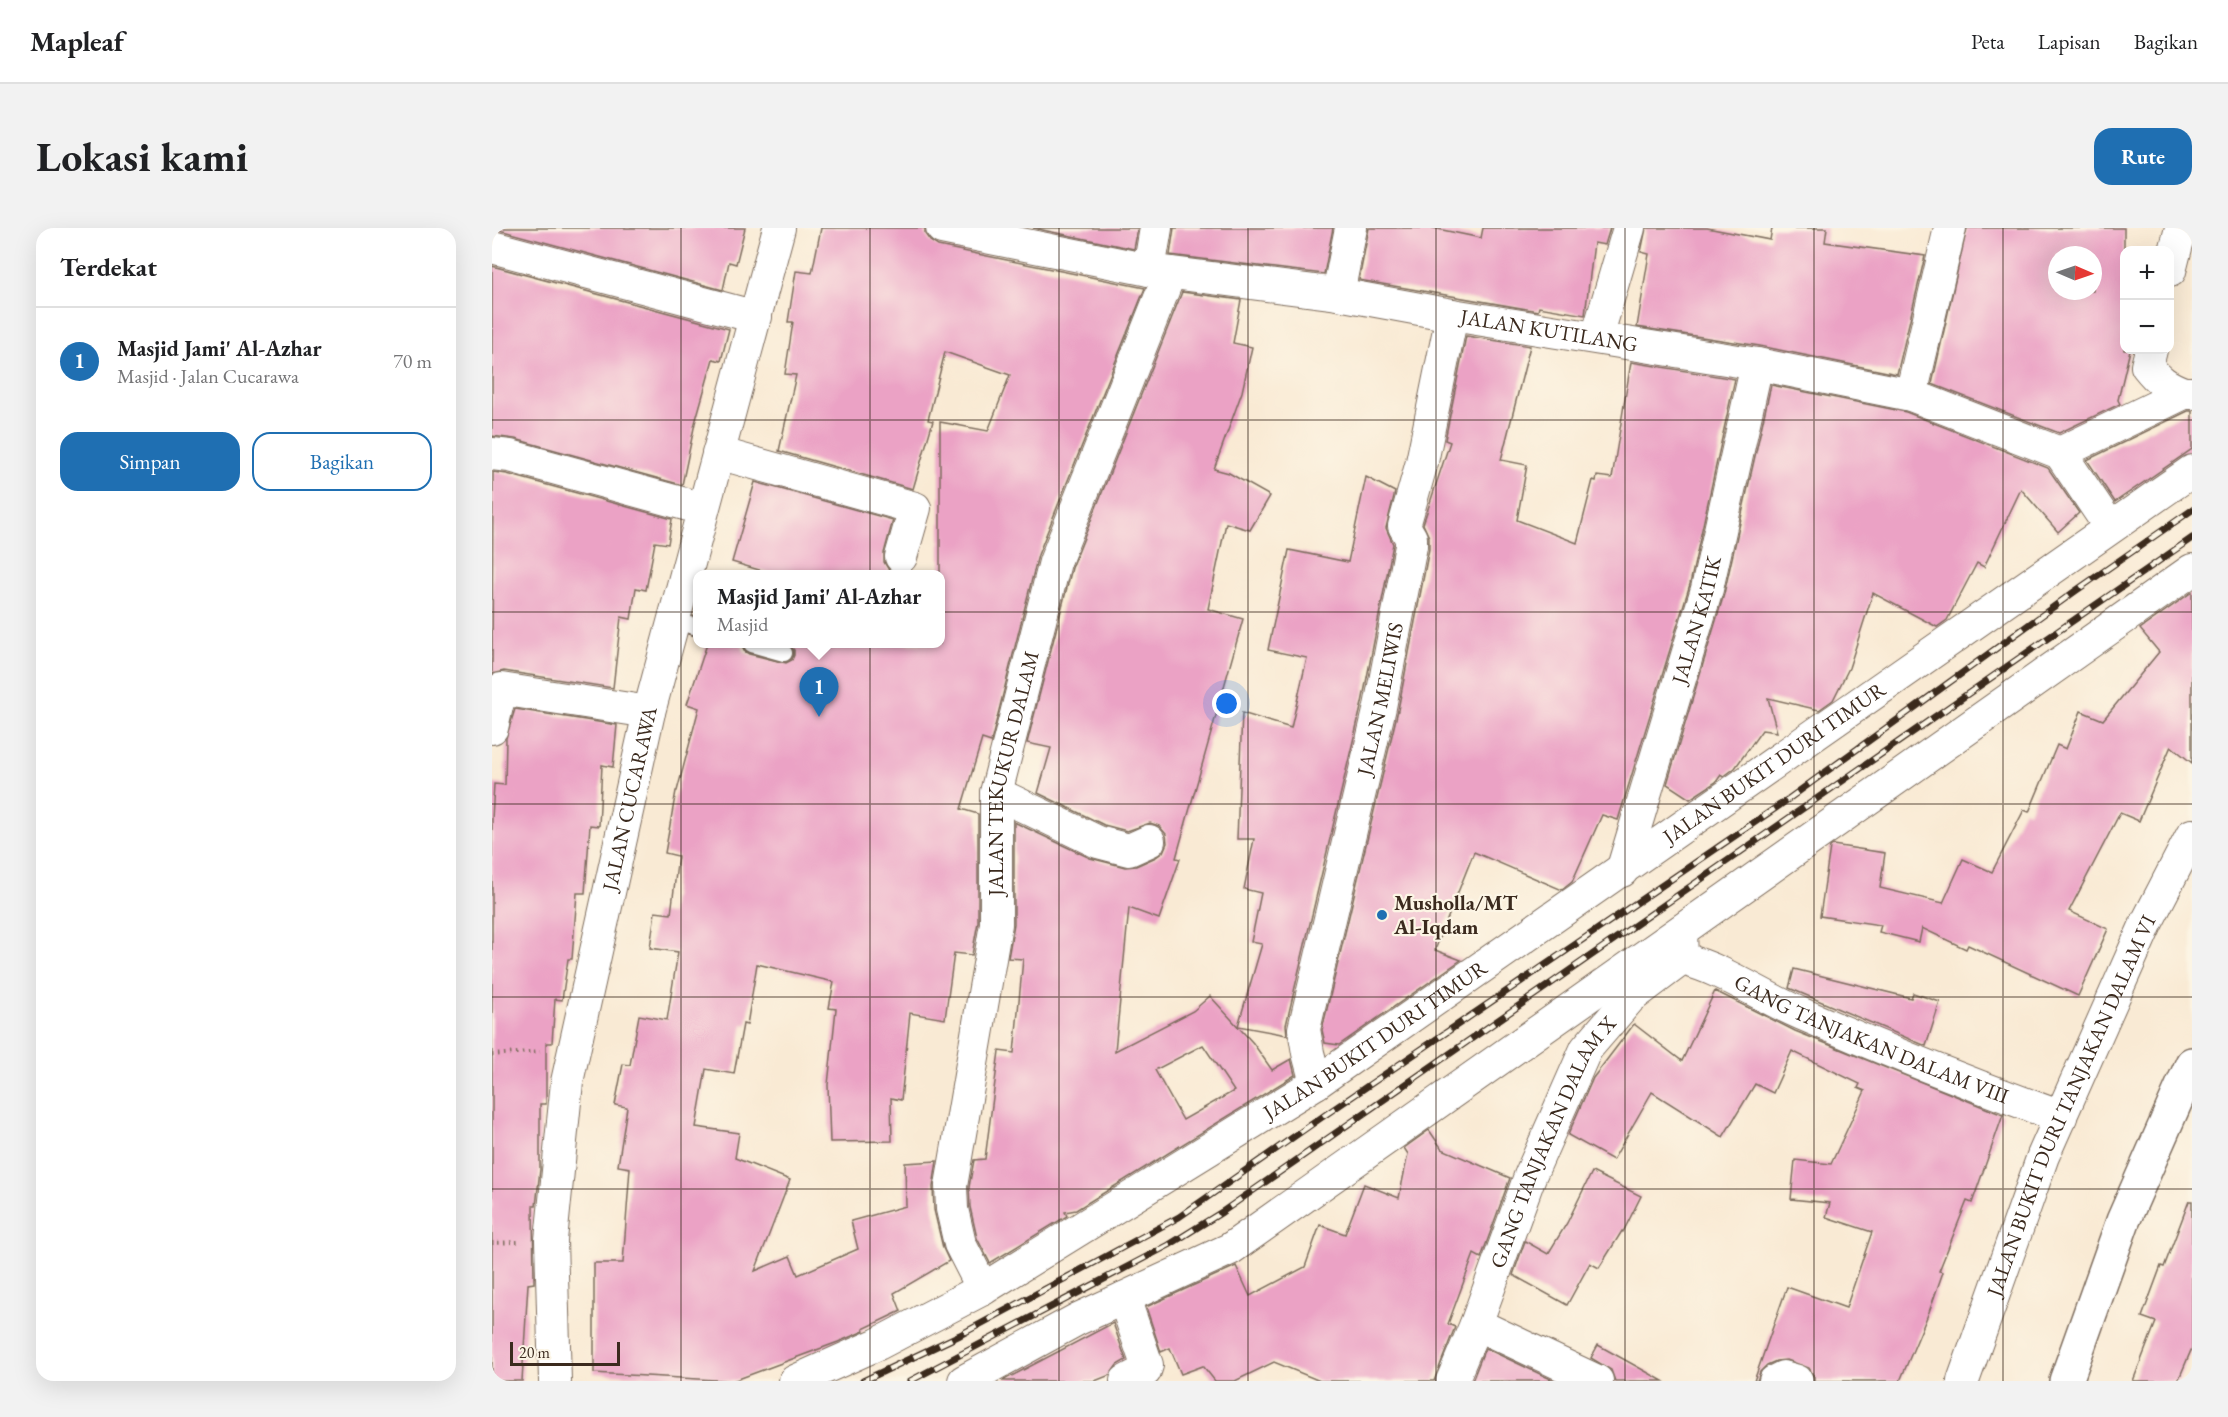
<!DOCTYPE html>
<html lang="id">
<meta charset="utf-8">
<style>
body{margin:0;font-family:"EB Garamond",serif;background:#f2f2f2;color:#202124}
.controls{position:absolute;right:18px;top:18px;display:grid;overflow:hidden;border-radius:12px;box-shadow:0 6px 24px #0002}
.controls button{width:54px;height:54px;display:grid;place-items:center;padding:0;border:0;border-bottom:2px solid #e0e0e0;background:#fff;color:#202124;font:30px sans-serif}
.compass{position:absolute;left:1556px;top:18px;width:54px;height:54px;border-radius:50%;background:#fff;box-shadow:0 6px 24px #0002;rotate:92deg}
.scale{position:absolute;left:18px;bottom:15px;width:110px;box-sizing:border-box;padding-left:6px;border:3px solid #3b2a1e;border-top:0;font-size:16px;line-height:21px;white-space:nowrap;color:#3b2a1e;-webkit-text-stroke:4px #fcf5e5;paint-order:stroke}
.you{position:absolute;left:735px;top:476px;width:21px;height:21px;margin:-15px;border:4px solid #fff;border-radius:50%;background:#1a73e8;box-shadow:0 0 0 9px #1a73e833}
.badge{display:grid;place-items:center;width:39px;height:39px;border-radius:50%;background:#1f6fb2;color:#fff;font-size:20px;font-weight:700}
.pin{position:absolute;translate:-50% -50px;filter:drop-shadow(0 2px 3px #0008)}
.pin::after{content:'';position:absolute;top:32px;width:21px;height:18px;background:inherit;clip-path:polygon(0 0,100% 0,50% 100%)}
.popup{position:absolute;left:201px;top:342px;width:252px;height:78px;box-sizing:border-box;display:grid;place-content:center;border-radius:12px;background:#fff;filter:drop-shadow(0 2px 4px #0005);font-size:20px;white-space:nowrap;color:#757577}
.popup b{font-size:22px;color:#202124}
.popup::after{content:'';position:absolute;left:50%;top:100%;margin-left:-12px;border:12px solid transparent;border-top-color:#fff}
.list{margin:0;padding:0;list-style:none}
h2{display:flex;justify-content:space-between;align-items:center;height:78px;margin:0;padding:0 24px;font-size:26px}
h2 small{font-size:20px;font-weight:400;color:#757577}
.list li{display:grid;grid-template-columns:39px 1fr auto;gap:18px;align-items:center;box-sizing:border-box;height:108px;padding:0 24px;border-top:2px solid #e0e0e0}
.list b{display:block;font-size:22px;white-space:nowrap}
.list p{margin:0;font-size:20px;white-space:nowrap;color:#757577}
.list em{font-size:20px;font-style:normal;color:#757577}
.actions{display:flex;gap:12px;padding:18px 24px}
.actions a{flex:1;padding:14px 0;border:2px solid #1f6fb2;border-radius:18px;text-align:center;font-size:21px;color:#1f6fb2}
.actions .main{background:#1f6fb2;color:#fff}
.map{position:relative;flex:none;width:1700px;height:1153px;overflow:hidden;border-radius:18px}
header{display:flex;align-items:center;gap:36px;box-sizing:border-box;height:84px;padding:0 30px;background:#fff;border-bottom:2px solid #e0e0e0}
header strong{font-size:28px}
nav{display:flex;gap:33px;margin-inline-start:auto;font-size:21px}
.intro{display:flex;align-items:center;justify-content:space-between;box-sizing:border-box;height:144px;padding:0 36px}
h1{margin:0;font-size:42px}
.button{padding:15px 27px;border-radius:18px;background:#1f6fb2;color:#fff;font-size:21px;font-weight:700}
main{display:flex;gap:36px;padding:0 36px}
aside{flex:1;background:#fff;border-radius:18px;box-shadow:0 6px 24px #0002}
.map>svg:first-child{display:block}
.building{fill:#eba2c5;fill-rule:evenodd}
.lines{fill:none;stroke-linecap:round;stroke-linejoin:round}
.lane-casing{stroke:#7e6d5e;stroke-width:20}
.street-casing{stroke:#7e6d5e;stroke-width:34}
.secondary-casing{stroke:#7e6d5e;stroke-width:36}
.path{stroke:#7e6d5e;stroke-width:4;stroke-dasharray:1.5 4.5;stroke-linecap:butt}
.lane{stroke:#fff;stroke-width:16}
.street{stroke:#fff;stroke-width:32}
.secondary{stroke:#fff;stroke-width:33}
.rail-casing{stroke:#3b2a1e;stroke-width:7}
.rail{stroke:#fcf5e5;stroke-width:4.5;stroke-dasharray:14;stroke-linecap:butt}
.grid{fill:none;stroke:#3b2a1e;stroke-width:1.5;stroke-opacity:0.55}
.poi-dot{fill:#1f6fb2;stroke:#fcf5e5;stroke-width:2}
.labels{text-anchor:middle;stroke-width:4.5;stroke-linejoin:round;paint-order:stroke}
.street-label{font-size:21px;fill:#3b2a1e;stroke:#fcf5e5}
.poi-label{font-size:21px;font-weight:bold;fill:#3b2a1e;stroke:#fcf5e5;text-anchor:start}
</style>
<header>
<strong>Mapleaf</strong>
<nav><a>Peta</a><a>Lapisan</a><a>Bagikan</a></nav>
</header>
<div class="intro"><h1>Lokasi kami</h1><a class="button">Rute</a></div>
<main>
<aside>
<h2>Terdekat<small></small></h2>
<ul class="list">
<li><span class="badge">1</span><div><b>Masjid Jami' Al-Azhar</b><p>Masjid · Jalan Cucarawa</p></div><em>70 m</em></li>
</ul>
<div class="actions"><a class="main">Simpan</a><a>Bagikan</a></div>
</aside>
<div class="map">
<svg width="1700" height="1153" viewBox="0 0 1700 1153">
<rect width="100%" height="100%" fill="#fcf5e5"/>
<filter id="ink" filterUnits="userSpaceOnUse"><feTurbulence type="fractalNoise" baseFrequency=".0167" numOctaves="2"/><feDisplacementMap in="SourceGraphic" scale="12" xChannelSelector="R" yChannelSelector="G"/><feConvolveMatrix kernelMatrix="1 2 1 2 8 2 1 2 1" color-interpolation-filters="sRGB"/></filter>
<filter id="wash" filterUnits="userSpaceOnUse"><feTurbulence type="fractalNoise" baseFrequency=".008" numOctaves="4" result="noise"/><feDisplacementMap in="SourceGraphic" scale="24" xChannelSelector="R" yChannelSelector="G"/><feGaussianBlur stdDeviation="1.35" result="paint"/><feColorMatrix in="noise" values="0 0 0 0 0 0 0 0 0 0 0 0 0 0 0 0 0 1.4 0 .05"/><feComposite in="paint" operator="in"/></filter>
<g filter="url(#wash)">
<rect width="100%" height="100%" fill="#f9ead4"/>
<g id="blocks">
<g class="building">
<polygon points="0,0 253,0 244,36 237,34 231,62"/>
<polygon points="329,0 433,0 433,6 438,13 446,18 653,60 546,327 499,514 490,511 469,581 486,586 486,694 480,727 462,725 453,791 418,785 409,872 399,870 400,913 338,914 336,857 344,781 337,780 342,754 265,736 255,797 251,796 242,846 214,841 204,899 247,905 243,930 298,952 263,1043 298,1028 306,1047 366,1021 359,993 414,978 413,935 445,933 441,959 442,982 451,1020 457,1033 402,1065 409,1083 371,1101 372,1103 346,1114 241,1153 102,1145 102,1035 131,1035 138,940 126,938 135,879 123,877 131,836 138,837 147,787 175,792 186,724 158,720 163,684 179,686 186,628 173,625 184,563 185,563 207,480 195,476 215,416 250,416 252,423 257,426 294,435 300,432 302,427 302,422 296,416 448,416 448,194 496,203 518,147 453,124 436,192 441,193 421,261 287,223 304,147 293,146 301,94 296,94 304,43 320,45"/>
<polygon points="541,0 646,0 642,21"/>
<polygon points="682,0 841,0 832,46 678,27"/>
<polygon points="877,0 941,0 989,10 991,0 1118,0 1113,17 1102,15 1093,87 1047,79 1046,83 867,52"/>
<polygon points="1154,0 1215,0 1278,12 1280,0 1335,0 1333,14 1433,28 1405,146 1268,118 1145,99 1157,26 1149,24"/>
<path d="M1475,0H1632V122H1638L1626,172L1628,176L1567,205L1440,156ZM1565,27H1601V63H1565Z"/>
<polygon points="0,38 237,101 229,133 221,131 203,195 190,257 23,211 0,208"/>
<path d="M690,64L749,72L741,115L760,119L750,164L722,241L737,245L778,268L758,302L734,295L716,381L751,391L684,630L688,631L667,691L637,680L623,823L701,783L718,768L761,815L780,842L799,831L803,847L584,982L573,984L575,988L498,1035L485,1010L478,979L477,959L482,932L493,931L507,823L522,825L531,731L516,730L522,696V594L598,630L633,639L644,638L664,629L671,624L675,615L674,606L667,598L658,595L635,603L612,597L546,565L559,520L535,515L580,340ZM711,817L742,863L691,892L663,842Z"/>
<polygon points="974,108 1038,118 1009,232 1035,237 1025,292 1085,315 1101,252 1104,253 1105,248 1120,250 1139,134 1243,151 1198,356 1126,592 1110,587 1080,654 1070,662 982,624 943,722 969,732 847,817 833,815 830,802 906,482 937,321 937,309 931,296 958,214 953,212"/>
<polygon points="1279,157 1414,184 1556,240 1587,285 1566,304 1529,261 1492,339 1485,335 1455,392 1445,399 1381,365 1357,440 1341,472 1327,482 1276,470 1285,504 1270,502 1243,540 1231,549 1229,547 1224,554 1198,571 1175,556 1232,366"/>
<polygon points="1696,183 1700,183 1700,221 1623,274 1595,232"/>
<polygon points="1,244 15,246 180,291 176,316 163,314 154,362 144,360 139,391 129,389 121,460 12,443 0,446"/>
<polygon points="874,249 903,264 894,300 901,316 870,475 794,797 795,807 746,798 770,716 759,714 769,665 752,661 762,611 745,611 750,485 799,500 815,430 776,422 797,322 856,334"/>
<polygon points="263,254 401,292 392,325 392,334 397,342 396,346 281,346 240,334"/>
<polygon points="1700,364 1700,535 1679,518 1647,593 1628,585 1577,683 1616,701 1586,768 1476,717 1474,721 1430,700 1427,714 1387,704 1389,697 1328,688 1338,619 1341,617 1393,625 1388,660 1451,675 1471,631 1500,644 1532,582 1537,584 1565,517 1574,521 1589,483 1611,492 1667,424 1648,401"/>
<polygon points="23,481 125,497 121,539 110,537 107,598 98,597 93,665 85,665 80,731 76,731 70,772 63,771 60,815 54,815 54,876 48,876 48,941 44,978 41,978 42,1055 36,1056 30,1153 0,1153 0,591 2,556 13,557 14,510"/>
<polygon points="1302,741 1419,770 1421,765 1448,774 1434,818 1297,760"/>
<polygon points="1223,763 1303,803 1511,887 1480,975 1475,973 1447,1043 1451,1044 1437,1084 1408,1153 1322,1153 1322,1148 1317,1140 1295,1132 1284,1133 1275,1137 1268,1144 1265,1153 1262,1153 1295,1059 1354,1080 1380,1004 1334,989 1338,975 1299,971 1303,932 1339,936 1373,863 1366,860 1368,856 1300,823 1281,865 1263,856 1231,909 1160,864 1121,932 1076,907 1101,850 1142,796 1190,833"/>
<polygon points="937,902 950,921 1018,950 989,1030 982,1026 956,1096 963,1099 942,1153 828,1153 782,1134 743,1153 723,1153 711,1138 689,1146 678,1120 669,1124 654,1079 744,1038 758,1068 813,1039 828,997 853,1006 872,956 907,970 916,926 912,920"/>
<polygon points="1100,944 1149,968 1131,1004 1130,1003 1107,1040 1098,1035 1075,1077 1021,1047 1033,1013 1056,1026 1075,995"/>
<polygon points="1697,973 1700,973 1700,1120 1686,1153 1641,1153 1664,1094 1650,1089 1669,1038 1672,1039"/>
<polygon points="621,1095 634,1132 625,1137 618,1147 603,1153 510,1153"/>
<polygon points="1106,1117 1171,1153 1123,1153 1119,1142 1099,1130"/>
<polygon points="993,1120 1063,1153 980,1153"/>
</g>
</g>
</g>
<g filter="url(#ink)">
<use href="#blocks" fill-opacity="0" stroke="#7e6d5e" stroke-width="1.5"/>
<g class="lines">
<g class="lane-casing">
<g id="lane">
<polyline points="182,393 206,399"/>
<polyline points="260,416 292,425"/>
</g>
</g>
<g class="street-casing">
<g id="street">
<path id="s1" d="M450,0L657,42L846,66L960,87L1265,136L1419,167L1568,225L1618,299"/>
<polyline points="0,19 264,89"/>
<polyline points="657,42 664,0"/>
<polyline points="1678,43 1689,0"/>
<polyline points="846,66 859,0"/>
<polyline points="1105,109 1137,0"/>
<path d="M1659,122L1655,138C1666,152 1675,159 1692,165"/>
<polyline points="1419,167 1458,0"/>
<polyline points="226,225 423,280 409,329"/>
<polyline points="1568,225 1692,165 1700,165"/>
<polyline points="0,226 18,228 211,281"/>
<polyline points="0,500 9,461 157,484"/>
<polyline points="504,565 606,614 637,622 657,613"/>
<path id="s2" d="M1130,643L1215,361L1265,136"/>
<path id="s3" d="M1190,731C1234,742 1269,769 1310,786C1395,823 1481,857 1569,889"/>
<path id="s4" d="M824,855L816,825L812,801L888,479L919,318V310L912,298L930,234L960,87"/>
<path id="s5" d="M491,1061L468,1016L460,981L459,958L504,696V565L563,334L678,45"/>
<polyline points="632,1070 655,1137 653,1143 634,1153"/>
<polyline points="984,1096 1105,1153"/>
<path id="s6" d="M63,1153L59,1012L75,854L157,484L287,0"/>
<path id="s7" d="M303,1153L386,1116L491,1061L824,855L1700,243"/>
<polyline points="472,1153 586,1091 738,1021 1700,342"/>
<path id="s8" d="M960,1153L984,1096L1038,948L1094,821L1138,770L1190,731L1189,703"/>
<polyline points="1283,1153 1291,1149 1305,1153"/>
<path id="s9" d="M1471,1153L1551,928L1654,696L1700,607"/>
</g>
</g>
<g class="secondary-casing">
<polyline id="secondary" points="1574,1153 1631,993 1700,836"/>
</g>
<g class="path">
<polyline points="0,827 48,823"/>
<polyline points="0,1015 26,1014"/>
</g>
<use href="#lane" class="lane"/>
<use href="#street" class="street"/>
<use href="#secondary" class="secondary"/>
<g class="rail-casing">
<g id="rail">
<polyline points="371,1153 468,1107 687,989 833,887 1288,577 1582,364 1700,282"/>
<polyline points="418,1153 677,1017 730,984 1700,310"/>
</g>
</g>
<use href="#rail" class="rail"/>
</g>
</g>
<path class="grid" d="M189,0V1153M378,0V1153M567,0V1153M756,0V1153M944,0V1153M1133,0V1153M1322,0V1153M1511,0V1153M0,192H1700M0,384H1700M0,576H1700M0,769H1700M0,961H1700"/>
<circle class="poi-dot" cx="890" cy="687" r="6"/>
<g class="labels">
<g class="street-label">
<text dy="7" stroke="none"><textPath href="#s1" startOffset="616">JALAN KUTILANG</textPath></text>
<text dy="7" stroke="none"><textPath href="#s2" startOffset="262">JALAN KATIK</textPath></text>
<text dy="7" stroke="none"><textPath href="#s4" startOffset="394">JALAN MELIWIS</textPath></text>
<text dy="7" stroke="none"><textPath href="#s7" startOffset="1160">JALAN BUKIT DURI TIMUR</textPath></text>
<text dy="7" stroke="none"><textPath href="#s5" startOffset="528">JALAN TEKUKUR DALAM</textPath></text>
<text dy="7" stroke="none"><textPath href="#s6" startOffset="590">JALAN CUCARAWA</textPath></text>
<text dy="7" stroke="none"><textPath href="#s3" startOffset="206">GANG TANJAKAN DALAM VIII</textPath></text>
<text dy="7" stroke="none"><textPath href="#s7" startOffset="674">JALAN BUKIT DURI TIMUR</textPath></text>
<text dy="7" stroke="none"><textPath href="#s9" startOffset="296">JALAN BUKIT DURI TANJAKAN DALAM VI</textPath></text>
<text dy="7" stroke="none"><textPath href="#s8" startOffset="260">GANG TANJAKAN DALAM X</textPath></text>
</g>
<g class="poi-label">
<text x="902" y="682">Musholla/MT<tspan x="902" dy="24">Al-Iqdam</tspan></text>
</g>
</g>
</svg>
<div class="controls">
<button>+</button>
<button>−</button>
</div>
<svg class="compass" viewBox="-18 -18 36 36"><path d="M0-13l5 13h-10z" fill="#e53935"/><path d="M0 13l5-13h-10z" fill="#757577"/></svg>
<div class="scale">20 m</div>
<div class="you"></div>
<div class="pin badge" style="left:327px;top:489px">1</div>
<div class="popup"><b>Masjid Jami' Al-Azhar</b>Masjid</div>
</div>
</main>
